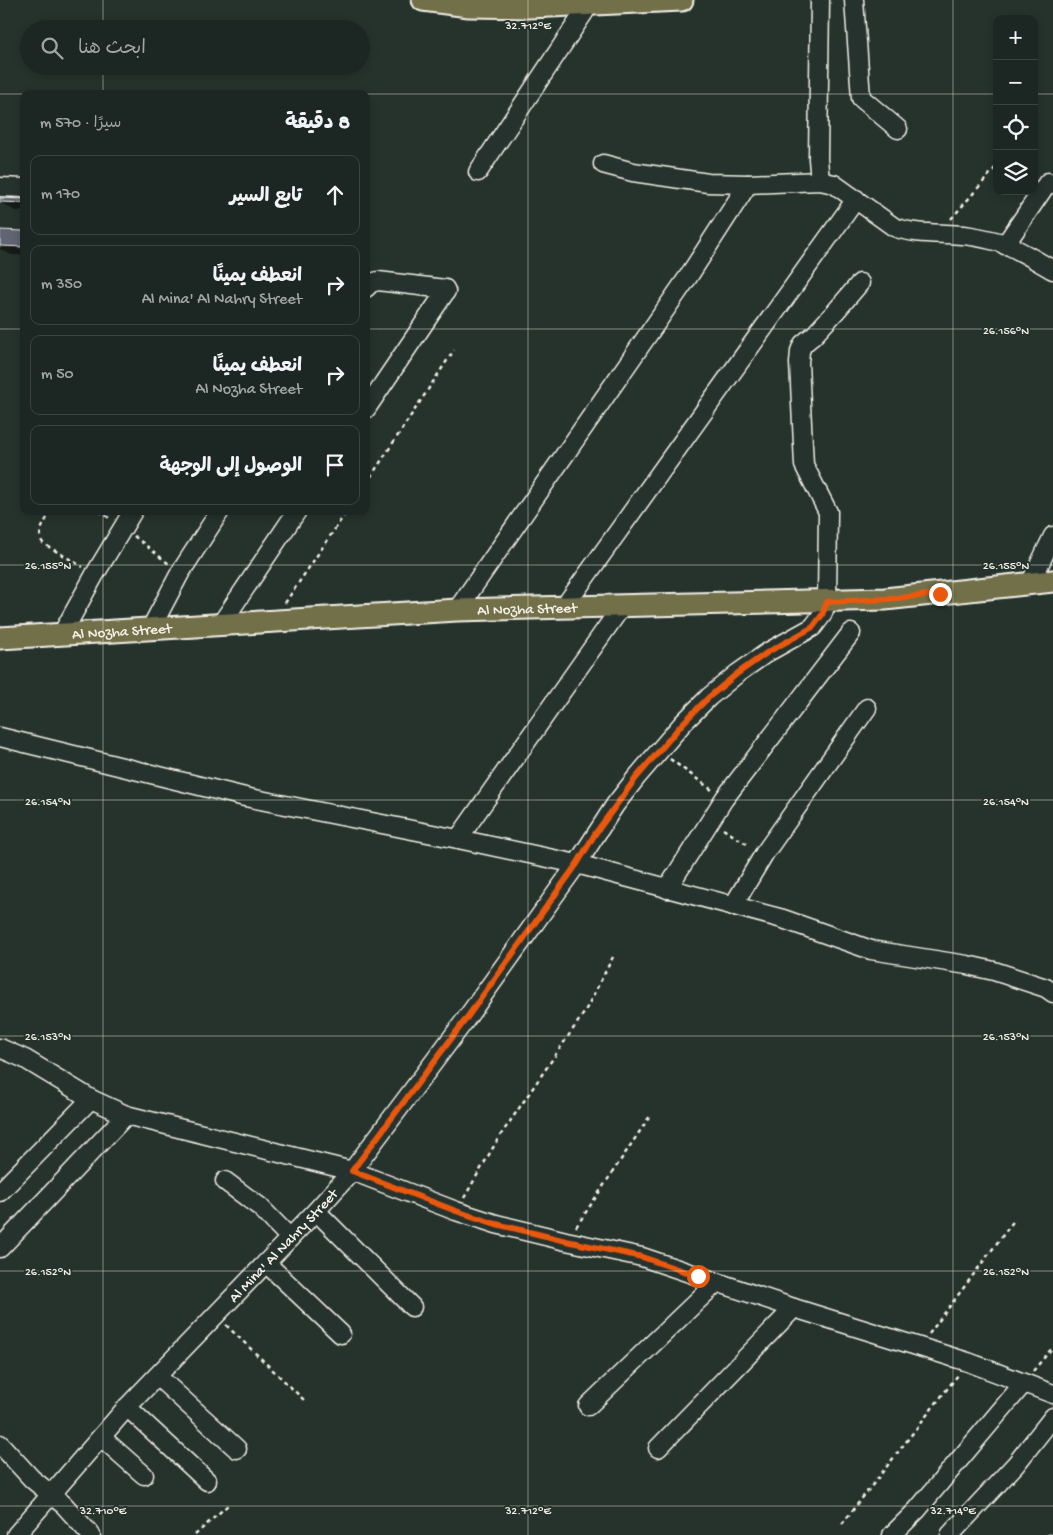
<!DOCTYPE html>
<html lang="ar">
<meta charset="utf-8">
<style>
body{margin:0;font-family:"Gochi Hand","Playpen Sans Arabic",sans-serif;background:#252e2a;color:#f1f3f6;direction:rtl}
.controls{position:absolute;right:15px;top:15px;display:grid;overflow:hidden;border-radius:10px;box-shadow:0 2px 8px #0003}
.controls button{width:45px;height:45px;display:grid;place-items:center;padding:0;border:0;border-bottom:1px solid #3a4340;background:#1c2622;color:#f1f3f6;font:25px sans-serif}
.stop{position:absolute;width:15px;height:15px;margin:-11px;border:4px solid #ea580c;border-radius:50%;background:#fff}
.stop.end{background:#ea580c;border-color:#fff;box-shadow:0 1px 5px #0008}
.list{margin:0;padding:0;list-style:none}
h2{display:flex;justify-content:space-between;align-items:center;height:65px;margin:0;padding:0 20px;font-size:21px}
h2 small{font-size:16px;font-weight:400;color:#a0a5a5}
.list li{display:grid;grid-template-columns:32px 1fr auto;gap:15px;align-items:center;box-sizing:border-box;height:80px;margin:0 10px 10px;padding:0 10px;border:1px solid #3a4340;border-radius:10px}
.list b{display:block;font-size:19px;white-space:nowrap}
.list p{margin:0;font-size:16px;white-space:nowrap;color:#a0a5a5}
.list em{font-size:16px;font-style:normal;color:#a0a5a5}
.icon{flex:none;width:28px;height:28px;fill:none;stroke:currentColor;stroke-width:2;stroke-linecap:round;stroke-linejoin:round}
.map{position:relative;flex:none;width:1053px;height:1535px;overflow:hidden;direction:ltr}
.search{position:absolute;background:#1c2622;box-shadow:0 2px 8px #0003;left:20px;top:20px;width:350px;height:55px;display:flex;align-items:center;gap:12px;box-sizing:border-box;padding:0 18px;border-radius:28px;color:#a0a5a5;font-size:19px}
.panel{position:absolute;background:#1c2622;box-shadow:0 2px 8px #0003;left:20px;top:90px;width:350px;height:425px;border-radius:10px;direction:rtl}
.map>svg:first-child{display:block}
.shadow{fill:#0007}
.building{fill:#606573;stroke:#f4f1e8}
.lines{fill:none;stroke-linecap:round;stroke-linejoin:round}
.minor-casing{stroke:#f4f1e8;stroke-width:21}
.major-casing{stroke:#f4f1e8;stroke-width:25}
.path{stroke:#f4f1e8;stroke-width:2.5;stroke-dasharray:4 4;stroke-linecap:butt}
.minor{stroke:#26332d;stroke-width:18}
.major{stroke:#726f4a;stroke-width:21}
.route{stroke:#ea580c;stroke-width:6}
.ticks{fill:none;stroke:#f4f1e8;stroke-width:1;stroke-opacity:0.45}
.labels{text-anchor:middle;stroke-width:4;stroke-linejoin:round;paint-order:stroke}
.street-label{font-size:15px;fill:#f4f1e8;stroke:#26332d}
.ticks-label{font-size:12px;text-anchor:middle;fill:#f4f1e8;stroke:#26332d;stroke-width:4;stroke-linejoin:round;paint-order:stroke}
</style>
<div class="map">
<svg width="1053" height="1535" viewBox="0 0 1053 1535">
<rect width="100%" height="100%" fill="#26332d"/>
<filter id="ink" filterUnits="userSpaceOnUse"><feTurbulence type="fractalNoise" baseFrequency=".02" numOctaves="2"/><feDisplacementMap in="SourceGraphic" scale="10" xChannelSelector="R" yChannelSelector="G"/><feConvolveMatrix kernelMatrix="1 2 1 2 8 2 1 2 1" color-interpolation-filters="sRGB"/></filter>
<g filter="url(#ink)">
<g class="shadow">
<polygon points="0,198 24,200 24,211 15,211 0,202"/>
<polygon points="0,231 24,232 24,255 11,255 0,249"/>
</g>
<g class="building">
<polygon points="0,198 24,199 24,203 0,202"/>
<polygon points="0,230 24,231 24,247 0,246"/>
</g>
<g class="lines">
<g class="minor-casing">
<g id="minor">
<polyline points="854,0 861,98 898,129"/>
<path d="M603,164L633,172L708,183L748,184L820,181L834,184L894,227C918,236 946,232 971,236C982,238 994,240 1005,244C1021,251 1037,261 1053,270"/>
<polyline points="478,172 589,5"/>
<polyline points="820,181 818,159 820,0"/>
<polyline points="0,187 24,188"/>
<polyline points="1005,245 1048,182 1053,184"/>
<polyline points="366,288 371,283 378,281 445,289 446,291 366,409"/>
<polyline points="1030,584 1053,536"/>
<polyline points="622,606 458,839 577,864 783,919 871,950 967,965 994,971 1046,988 1053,993"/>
<polyline points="564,607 856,199"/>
<polyline points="457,610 688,277 748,184"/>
<polyline points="221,624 297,511"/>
<polyline points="151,628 180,573 220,511"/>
<polyline points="62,634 95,574 133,511"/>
<polyline points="0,737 245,797 458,839"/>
<polyline points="667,889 724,799 851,633"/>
<polyline points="733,906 764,854 867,708"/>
<polyline points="0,1048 25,1059 91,1099 126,1115 352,1171 456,1211 496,1224 566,1241 642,1257 794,1308 968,1362 1053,1394"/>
<polyline points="225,1181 260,1207 290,1238"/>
<polyline points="0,1192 91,1099"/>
<polyline points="316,1211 412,1307"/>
<polyline points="0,1248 126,1115"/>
<polyline points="266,1263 341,1334"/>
<polyline points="157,1376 237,1449"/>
<polyline points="588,1406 717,1282"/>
<polyline points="127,1407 207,1481"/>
<polyline points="101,1437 144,1475"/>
<polyline points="0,1444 32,1479 64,1505 91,1535"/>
<polyline points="658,1448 794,1308"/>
<path id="s1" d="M16,1535L127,1407L316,1211L352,1171L466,1019L577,864L615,805L636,778L683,723L709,697L738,673L768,652L813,627L822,615L827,602L828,512L804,465L799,363L800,351L803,344L814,335L836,311L860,283"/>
<polyline points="892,1535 917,1510 1023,1384"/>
<polyline points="950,1535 1016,1464 1053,1417"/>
</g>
</g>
<g class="major-casing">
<g id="major">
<polyline points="423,0 469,6 529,7 682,0"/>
<path id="s2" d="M0,638L457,610L885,599L1053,581"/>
</g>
</g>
<g class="path">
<polyline points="951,219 997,166"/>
<polyline points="366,484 454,350"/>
<path d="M51,511C46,521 34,535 44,544L83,567"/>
<polyline points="99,511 112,520"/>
<polyline points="134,536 169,564"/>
<polyline points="285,603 347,511"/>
<polyline points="670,759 712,790"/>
<polyline points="723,829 750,846"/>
<polyline points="464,1198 498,1139 584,1013 613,957"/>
<polyline points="576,1227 650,1116"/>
<polyline points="226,1325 304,1400"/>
<polyline points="929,1334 1015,1219"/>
<polyline points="1033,1371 1053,1347"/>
<polyline points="842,1524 958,1375"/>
<polyline points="195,1535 229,1504"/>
<polyline points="1047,1535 1053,1535"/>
</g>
<use href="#minor" class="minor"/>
<use href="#major" class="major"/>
</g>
</g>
<g class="lines" filter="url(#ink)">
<polyline class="route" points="698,1276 642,1257 566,1241 496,1224 456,1211 352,1171 466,1019 577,864 595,834 636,778 683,723 709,697 738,673 768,652 813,627 822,615 827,602 886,599 940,594"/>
</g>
<path class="ticks" d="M103,0V29M528,0V1535M953,0V1535M103,66V94M0,94H24M366,94H997M1034,94H1053M0,329H24M366,329H1053M103,511V1535M0,565H1053M0,800H1053M0,1036H1053M0,1271H1053M0,1506H1053"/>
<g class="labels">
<g class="street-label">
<text dy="5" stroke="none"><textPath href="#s2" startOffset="528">Al Nozha Street</textPath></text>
<text dy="5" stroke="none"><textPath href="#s2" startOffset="122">Al Nozha Street</textPath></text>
<text dy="5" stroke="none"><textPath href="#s1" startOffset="394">Al Mina' Al Nahry Street</textPath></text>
</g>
</g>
<g class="ticks-label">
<text x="528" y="29">32.712°E</text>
<text x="1006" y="334">26.156°N</text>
<text x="48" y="569">26.155°N</text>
<text x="1006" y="569">26.155°N</text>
<text x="48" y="805">26.154°N</text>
<text x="1006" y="805">26.154°N</text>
<text x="48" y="1040">26.153°N</text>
<text x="1006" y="1040">26.153°N</text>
<text x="48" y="1275">26.152°N</text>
<text x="1006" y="1275">26.152°N</text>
<text x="103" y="1514">32.710°E</text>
<text x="528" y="1514">32.712°E</text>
<text x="953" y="1514">32.714°E</text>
</g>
</svg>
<div class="controls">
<button>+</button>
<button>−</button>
<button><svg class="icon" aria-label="locate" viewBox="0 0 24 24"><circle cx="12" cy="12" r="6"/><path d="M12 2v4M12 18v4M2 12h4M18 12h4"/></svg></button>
<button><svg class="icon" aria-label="layers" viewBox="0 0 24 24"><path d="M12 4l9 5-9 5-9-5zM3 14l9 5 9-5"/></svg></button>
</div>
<div class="stop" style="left:698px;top:1276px"></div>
<div class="stop end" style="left:940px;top:594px"></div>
<div class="search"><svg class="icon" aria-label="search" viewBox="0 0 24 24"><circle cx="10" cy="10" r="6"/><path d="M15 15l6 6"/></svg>ابحث هنا</div>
<section class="panel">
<h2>8 دقيقة<small>سيرًا · 570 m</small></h2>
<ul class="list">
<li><svg class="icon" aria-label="ahead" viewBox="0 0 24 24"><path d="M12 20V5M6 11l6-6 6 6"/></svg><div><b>تابع السير</b></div><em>170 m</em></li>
<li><svg class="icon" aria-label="right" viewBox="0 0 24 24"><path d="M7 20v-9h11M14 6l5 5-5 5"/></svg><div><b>انعطف يمينًا</b><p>Al Mina' Al Nahry Street</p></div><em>350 m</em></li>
<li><svg class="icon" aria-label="right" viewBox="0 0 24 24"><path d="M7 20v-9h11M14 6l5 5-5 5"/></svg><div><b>انعطف يمينًا</b><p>Al Nozha Street</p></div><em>50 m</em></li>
<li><svg class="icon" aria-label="arrive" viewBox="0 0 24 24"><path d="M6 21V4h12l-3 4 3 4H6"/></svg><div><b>الوصول إلى الوجهة</b></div></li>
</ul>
</section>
</div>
